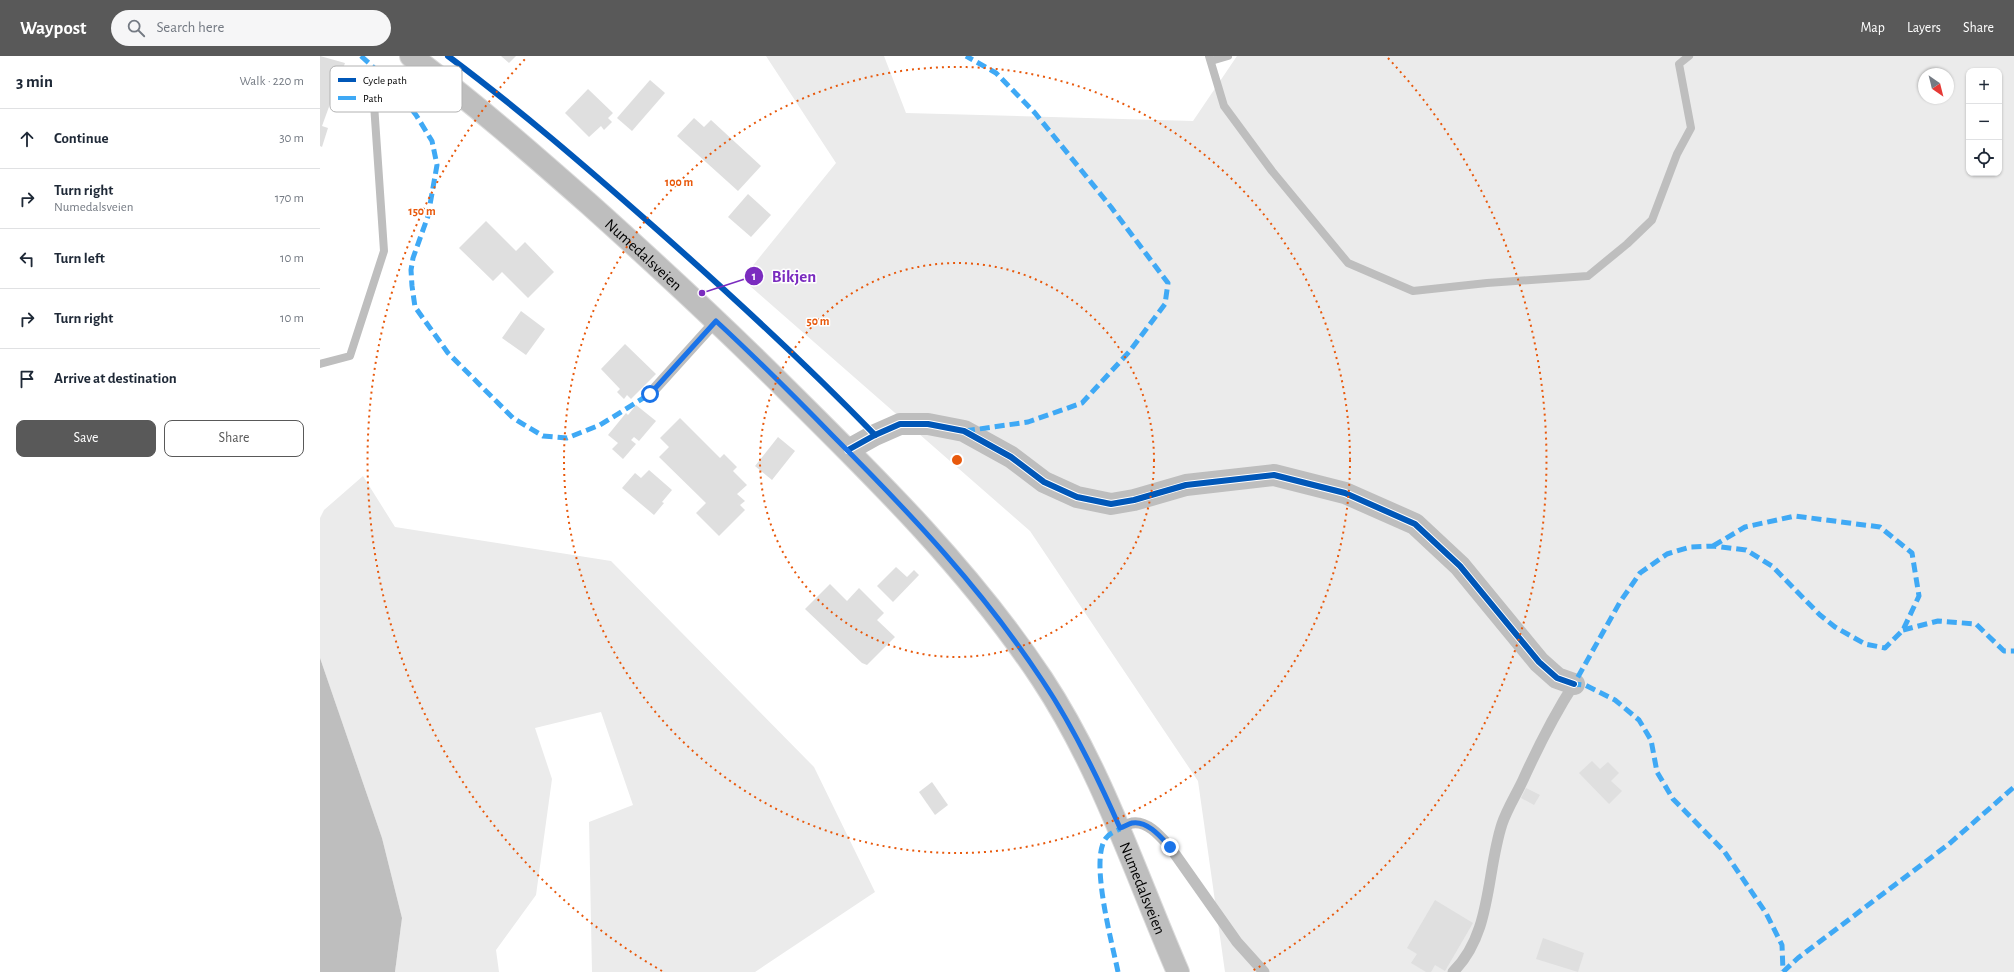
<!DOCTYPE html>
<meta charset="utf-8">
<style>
body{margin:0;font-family:"Alegreya Sans",sans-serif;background:#f6f6f7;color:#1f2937}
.controls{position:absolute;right:12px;top:12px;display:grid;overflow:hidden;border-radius:8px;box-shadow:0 1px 3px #0004}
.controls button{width:36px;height:36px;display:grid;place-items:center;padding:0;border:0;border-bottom:1px solid #e0e1e3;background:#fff;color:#1f2937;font:20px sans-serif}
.compass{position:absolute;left:1598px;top:12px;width:36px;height:36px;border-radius:50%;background:#fff;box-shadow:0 1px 3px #0004;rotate:145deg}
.stop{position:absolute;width:12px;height:12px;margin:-9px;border:3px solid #1a73e8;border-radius:50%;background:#fff}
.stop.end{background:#1a73e8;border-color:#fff;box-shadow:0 1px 4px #0008}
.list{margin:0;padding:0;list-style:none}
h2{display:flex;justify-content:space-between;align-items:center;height:52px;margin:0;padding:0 16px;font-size:17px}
h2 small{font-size:13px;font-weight:400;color:#747a83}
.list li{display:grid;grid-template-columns:26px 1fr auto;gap:12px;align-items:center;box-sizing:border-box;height:60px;padding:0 16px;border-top:1px solid #e0e1e3}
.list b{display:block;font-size:15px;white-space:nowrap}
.list p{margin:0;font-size:13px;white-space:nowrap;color:#747a83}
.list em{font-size:13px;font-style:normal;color:#747a83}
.actions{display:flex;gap:8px;padding:12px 16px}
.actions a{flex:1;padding:9px 0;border:1px solid #595959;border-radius:8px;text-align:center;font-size:14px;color:#595959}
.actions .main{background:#595959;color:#fff}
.icon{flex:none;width:22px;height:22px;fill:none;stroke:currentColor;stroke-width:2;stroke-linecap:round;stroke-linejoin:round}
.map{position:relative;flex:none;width:1694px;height:916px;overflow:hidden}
header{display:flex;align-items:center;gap:24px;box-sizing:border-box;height:56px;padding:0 20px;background:#595959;color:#fff}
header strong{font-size:19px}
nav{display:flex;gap:22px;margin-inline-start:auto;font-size:14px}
.search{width:280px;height:36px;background:#f6f6f7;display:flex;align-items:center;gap:10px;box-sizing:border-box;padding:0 14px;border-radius:22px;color:#747a83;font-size:15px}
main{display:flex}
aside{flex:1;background:#fff}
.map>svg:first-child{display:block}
.green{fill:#ebebeb;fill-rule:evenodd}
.water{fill:#bebebe}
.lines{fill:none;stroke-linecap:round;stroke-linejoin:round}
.stream{stroke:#bebebe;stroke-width:8}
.building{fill:#dfdfdf}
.primary-casing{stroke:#dbdbdb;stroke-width:24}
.lane{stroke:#bebebe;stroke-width:11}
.street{stroke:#bebebe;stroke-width:22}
.primary{stroke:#bebebe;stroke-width:22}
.quiet{stroke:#3fa9f5;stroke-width:5;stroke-dasharray:10 5;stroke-linecap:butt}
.cycleway-casing{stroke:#fff;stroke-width:8}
.cycleway{stroke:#0057b8;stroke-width:6}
.route{stroke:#1a73e8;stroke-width:5}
.ring{fill:none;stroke:#e8590c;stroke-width:2;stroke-dasharray:2 4}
.labels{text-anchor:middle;stroke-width:3;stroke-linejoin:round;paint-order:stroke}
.street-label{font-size:16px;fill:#000;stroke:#fff}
.key{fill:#fff;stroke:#b2b2b2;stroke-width:1}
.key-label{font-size:11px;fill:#000}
.centre{fill:#e8590c;stroke:#fff;stroke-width:2}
.ring-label{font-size:12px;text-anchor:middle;font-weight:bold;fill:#e8590c;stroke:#fff;stroke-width:3;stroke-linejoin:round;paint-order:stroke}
.leader{fill:none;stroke:#7b2cbf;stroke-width:1.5}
.callout-dot{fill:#7b2cbf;stroke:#fff;stroke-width:1.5}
.mark-label{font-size:12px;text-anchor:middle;font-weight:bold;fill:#fff}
.callout-label{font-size:17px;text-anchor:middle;font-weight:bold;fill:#7b2cbf;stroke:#fff;stroke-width:3;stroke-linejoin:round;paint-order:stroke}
</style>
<header>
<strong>Waypost</strong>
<div class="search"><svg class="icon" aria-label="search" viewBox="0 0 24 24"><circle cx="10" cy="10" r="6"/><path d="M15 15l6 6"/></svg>Search here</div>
<nav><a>Map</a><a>Layers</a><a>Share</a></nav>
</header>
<main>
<aside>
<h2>3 min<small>Walk · 220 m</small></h2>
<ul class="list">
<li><svg class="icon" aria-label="ahead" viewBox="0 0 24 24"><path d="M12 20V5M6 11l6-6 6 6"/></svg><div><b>Continue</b></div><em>30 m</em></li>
<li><svg class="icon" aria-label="right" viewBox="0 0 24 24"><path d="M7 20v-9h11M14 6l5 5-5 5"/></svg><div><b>Turn right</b><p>Numedalsveien</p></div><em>170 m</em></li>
<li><svg class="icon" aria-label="left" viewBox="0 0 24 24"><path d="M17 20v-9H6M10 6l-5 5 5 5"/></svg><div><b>Turn left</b></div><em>10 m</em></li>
<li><svg class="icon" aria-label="right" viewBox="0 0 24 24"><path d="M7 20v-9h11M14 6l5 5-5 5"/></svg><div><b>Turn right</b></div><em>10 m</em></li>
<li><svg class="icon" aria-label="arrive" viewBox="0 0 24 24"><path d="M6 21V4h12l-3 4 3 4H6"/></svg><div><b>Arrive at destination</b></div></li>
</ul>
<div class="actions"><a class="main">Save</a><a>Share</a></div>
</aside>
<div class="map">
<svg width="1694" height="916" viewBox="0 0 1694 916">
<rect width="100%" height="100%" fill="#fff"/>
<g class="green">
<path d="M446,0H564L586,57L873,65L917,0H1694V916H905L878,725L710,475L422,223L516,107ZM1649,15H1679V117H1649ZM1604,18H1628V42H1604Z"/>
<polygon points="43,420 75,471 291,505 494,711 555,836 435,916 272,916 269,766 313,749 281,656 215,672 232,723 216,839 176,894 179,916 75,916 82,862 62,782 0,602 0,462 4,454"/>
</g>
<polygon class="water" points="0,602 62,782 82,862 75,916 0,916"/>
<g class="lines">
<g class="stream">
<polyline points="889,0 904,50 952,115 1028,207 1093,235 1167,227 1268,220 1307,188 1332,164 1357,98 1371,72 1359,8 1369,0"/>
<polyline points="891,5 908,0"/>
<polyline points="0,308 30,300 64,195 54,48 62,35"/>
</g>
</g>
<g class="building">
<polygon points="0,0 25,7 2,70 8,72 2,91 0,90"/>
<polygon points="181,0 196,0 189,7"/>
<polygon points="330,24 345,37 312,75 297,62"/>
<polygon points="268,33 293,57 288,62 292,66 284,74 281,70 269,81 245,57"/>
<polygon points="374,62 384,71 391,64 441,110 418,135 357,80"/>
<polygon points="428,138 451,159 431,181 408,161"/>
<polygon points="166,165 196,195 205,186 234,216 208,242 182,216 173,225 139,192"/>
<polygon points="201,255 225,273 206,299 182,282"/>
<polygon points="305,288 336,318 311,343 307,339 304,343 297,336 300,333 281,313"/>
<polygon points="316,349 336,365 319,385 314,381 311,384 316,388 303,403 292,393 298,387 288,379 306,357 308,359"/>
<polygon points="360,362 400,402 404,398 417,411 413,415 427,429 417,438 425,445 420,449 425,454 399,480 376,457 386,447 339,401 349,391 340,382"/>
<polygon points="458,381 475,395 452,424 435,410"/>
<polygon points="329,414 352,434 342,446 344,447 334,459 302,432 315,417 321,422"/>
<polygon points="576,511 587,521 594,514 599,519 573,546 557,530"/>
<polygon points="510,528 527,545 539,532 564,557 557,564 575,581 547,609 542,607 485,553"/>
<polygon points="1272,705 1280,713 1288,706 1299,717 1291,725 1302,735 1289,748 1259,717"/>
<polygon points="612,726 628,749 615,759 599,736"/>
<polygon points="1206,732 1220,739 1214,749 1201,742"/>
<polygon points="1115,844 1153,867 1125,915 1115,909 1111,916 1106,916 1091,907 1097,898 1087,892"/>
<polygon points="1223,882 1264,897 1258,916 1216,903"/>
</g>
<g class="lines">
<g class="primary-casing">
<g id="primary">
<path id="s1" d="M91,0C153,46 211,97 269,148C337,209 404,271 469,336C560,426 651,516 722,623C782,714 815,817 858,916"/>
</g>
</g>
<g class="lane">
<polyline points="330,338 396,265"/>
<path d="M800,773C804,771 808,768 812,767C827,764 841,781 850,791L917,886L944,916"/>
<path d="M1133,916C1172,878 1166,817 1182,768C1187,753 1196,739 1203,724C1218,691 1234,659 1254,628"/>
</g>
<polyline class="street" points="528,394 555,379 580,368 608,368 644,375 691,401 724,426 757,441 791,448 814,444 866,429 954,419 1025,437 1095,468 1140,510 1219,606 1237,622 1254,628"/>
<use href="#primary" class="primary"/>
<g class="quiet">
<polyline points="41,0 73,29 96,59 112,85 117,109 108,160 93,202 91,214 92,230 95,251 128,297 193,362 223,380 247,382 280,369 330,338"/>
<polyline points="645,375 708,366 762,347 809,296 845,248 848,227 791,151 715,57 676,17 646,0"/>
<polyline points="1393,490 1425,471 1475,460 1560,471 1592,497 1599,540 1583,574 1565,592 1545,588 1515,571 1500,559 1452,510 1426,494 1393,490 1370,491 1347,498 1320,517 1300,546 1254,628 1265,629 1295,644 1319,664 1331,684 1337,716 1353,743 1404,795 1446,857 1462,889 1463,915"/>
<polyline points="1583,574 1618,565 1656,568 1684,595 1694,595"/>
<path d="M798,916C793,890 768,800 787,781C790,777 796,775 800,773"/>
<polyline points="1463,916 1478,902 1629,788 1694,731"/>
</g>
<g class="cycleway-casing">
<g id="cycleway">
<path d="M128,0C199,53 266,111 333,170C409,237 484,306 555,379"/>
<polyline points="528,394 555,379 580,368 608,368 644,375 691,401 724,426 757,441 791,448 814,444 866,429 954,419 1025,437 1095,468 1140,510 1219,606 1237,622 1254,628"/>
</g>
</g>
<use href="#cycleway" class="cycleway"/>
</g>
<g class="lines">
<path class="route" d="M330,338L396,265C436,302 475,341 513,380C589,456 663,534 722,624C753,670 778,722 800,772C804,771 808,768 812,767C827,764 841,781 850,791"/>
</g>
<g class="ring">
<circle cx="637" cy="404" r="197"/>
<circle cx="637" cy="404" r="393"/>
<path d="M342 915A590 590 0 0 1 206 2M1068 2A590 590 0 0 1 932 915"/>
</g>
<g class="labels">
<g class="street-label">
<text dy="6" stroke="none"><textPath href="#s1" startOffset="306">Numedalsveien</textPath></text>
<text dy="6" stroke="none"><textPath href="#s1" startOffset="1122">Numedalsveien</textPath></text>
</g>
</g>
<rect x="10" y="10" width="132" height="46" rx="6" class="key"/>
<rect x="18" y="22" width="18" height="4" fill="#0057b8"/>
<rect x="18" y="40" width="18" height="4" fill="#3fa9f5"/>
<g class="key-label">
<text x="43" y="28">Cycle path</text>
<text x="43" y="46">Path</text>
</g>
<circle cx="637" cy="404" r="6" class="centre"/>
<g class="ring-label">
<text x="359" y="130">100 m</text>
<text x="102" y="159">150 m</text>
<text x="498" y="269">50 m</text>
</g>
<path class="leader" d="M382 237L434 220"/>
<g class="callout-dot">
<circle cx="382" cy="237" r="4"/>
<circle cx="434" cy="220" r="10"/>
</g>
<g class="mark-label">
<text x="434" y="224">1</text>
</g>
<g class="callout-label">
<text x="474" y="226">Bikjen</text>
</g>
</svg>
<div class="controls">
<button>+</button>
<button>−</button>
<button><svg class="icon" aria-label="locate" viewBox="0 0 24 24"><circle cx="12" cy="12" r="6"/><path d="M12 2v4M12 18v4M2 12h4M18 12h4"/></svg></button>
</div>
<svg class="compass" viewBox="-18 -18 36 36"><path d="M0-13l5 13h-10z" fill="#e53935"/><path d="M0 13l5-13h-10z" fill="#747a83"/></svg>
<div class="stop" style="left:330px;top:338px"></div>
<div class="stop end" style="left:850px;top:791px"></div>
</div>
</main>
